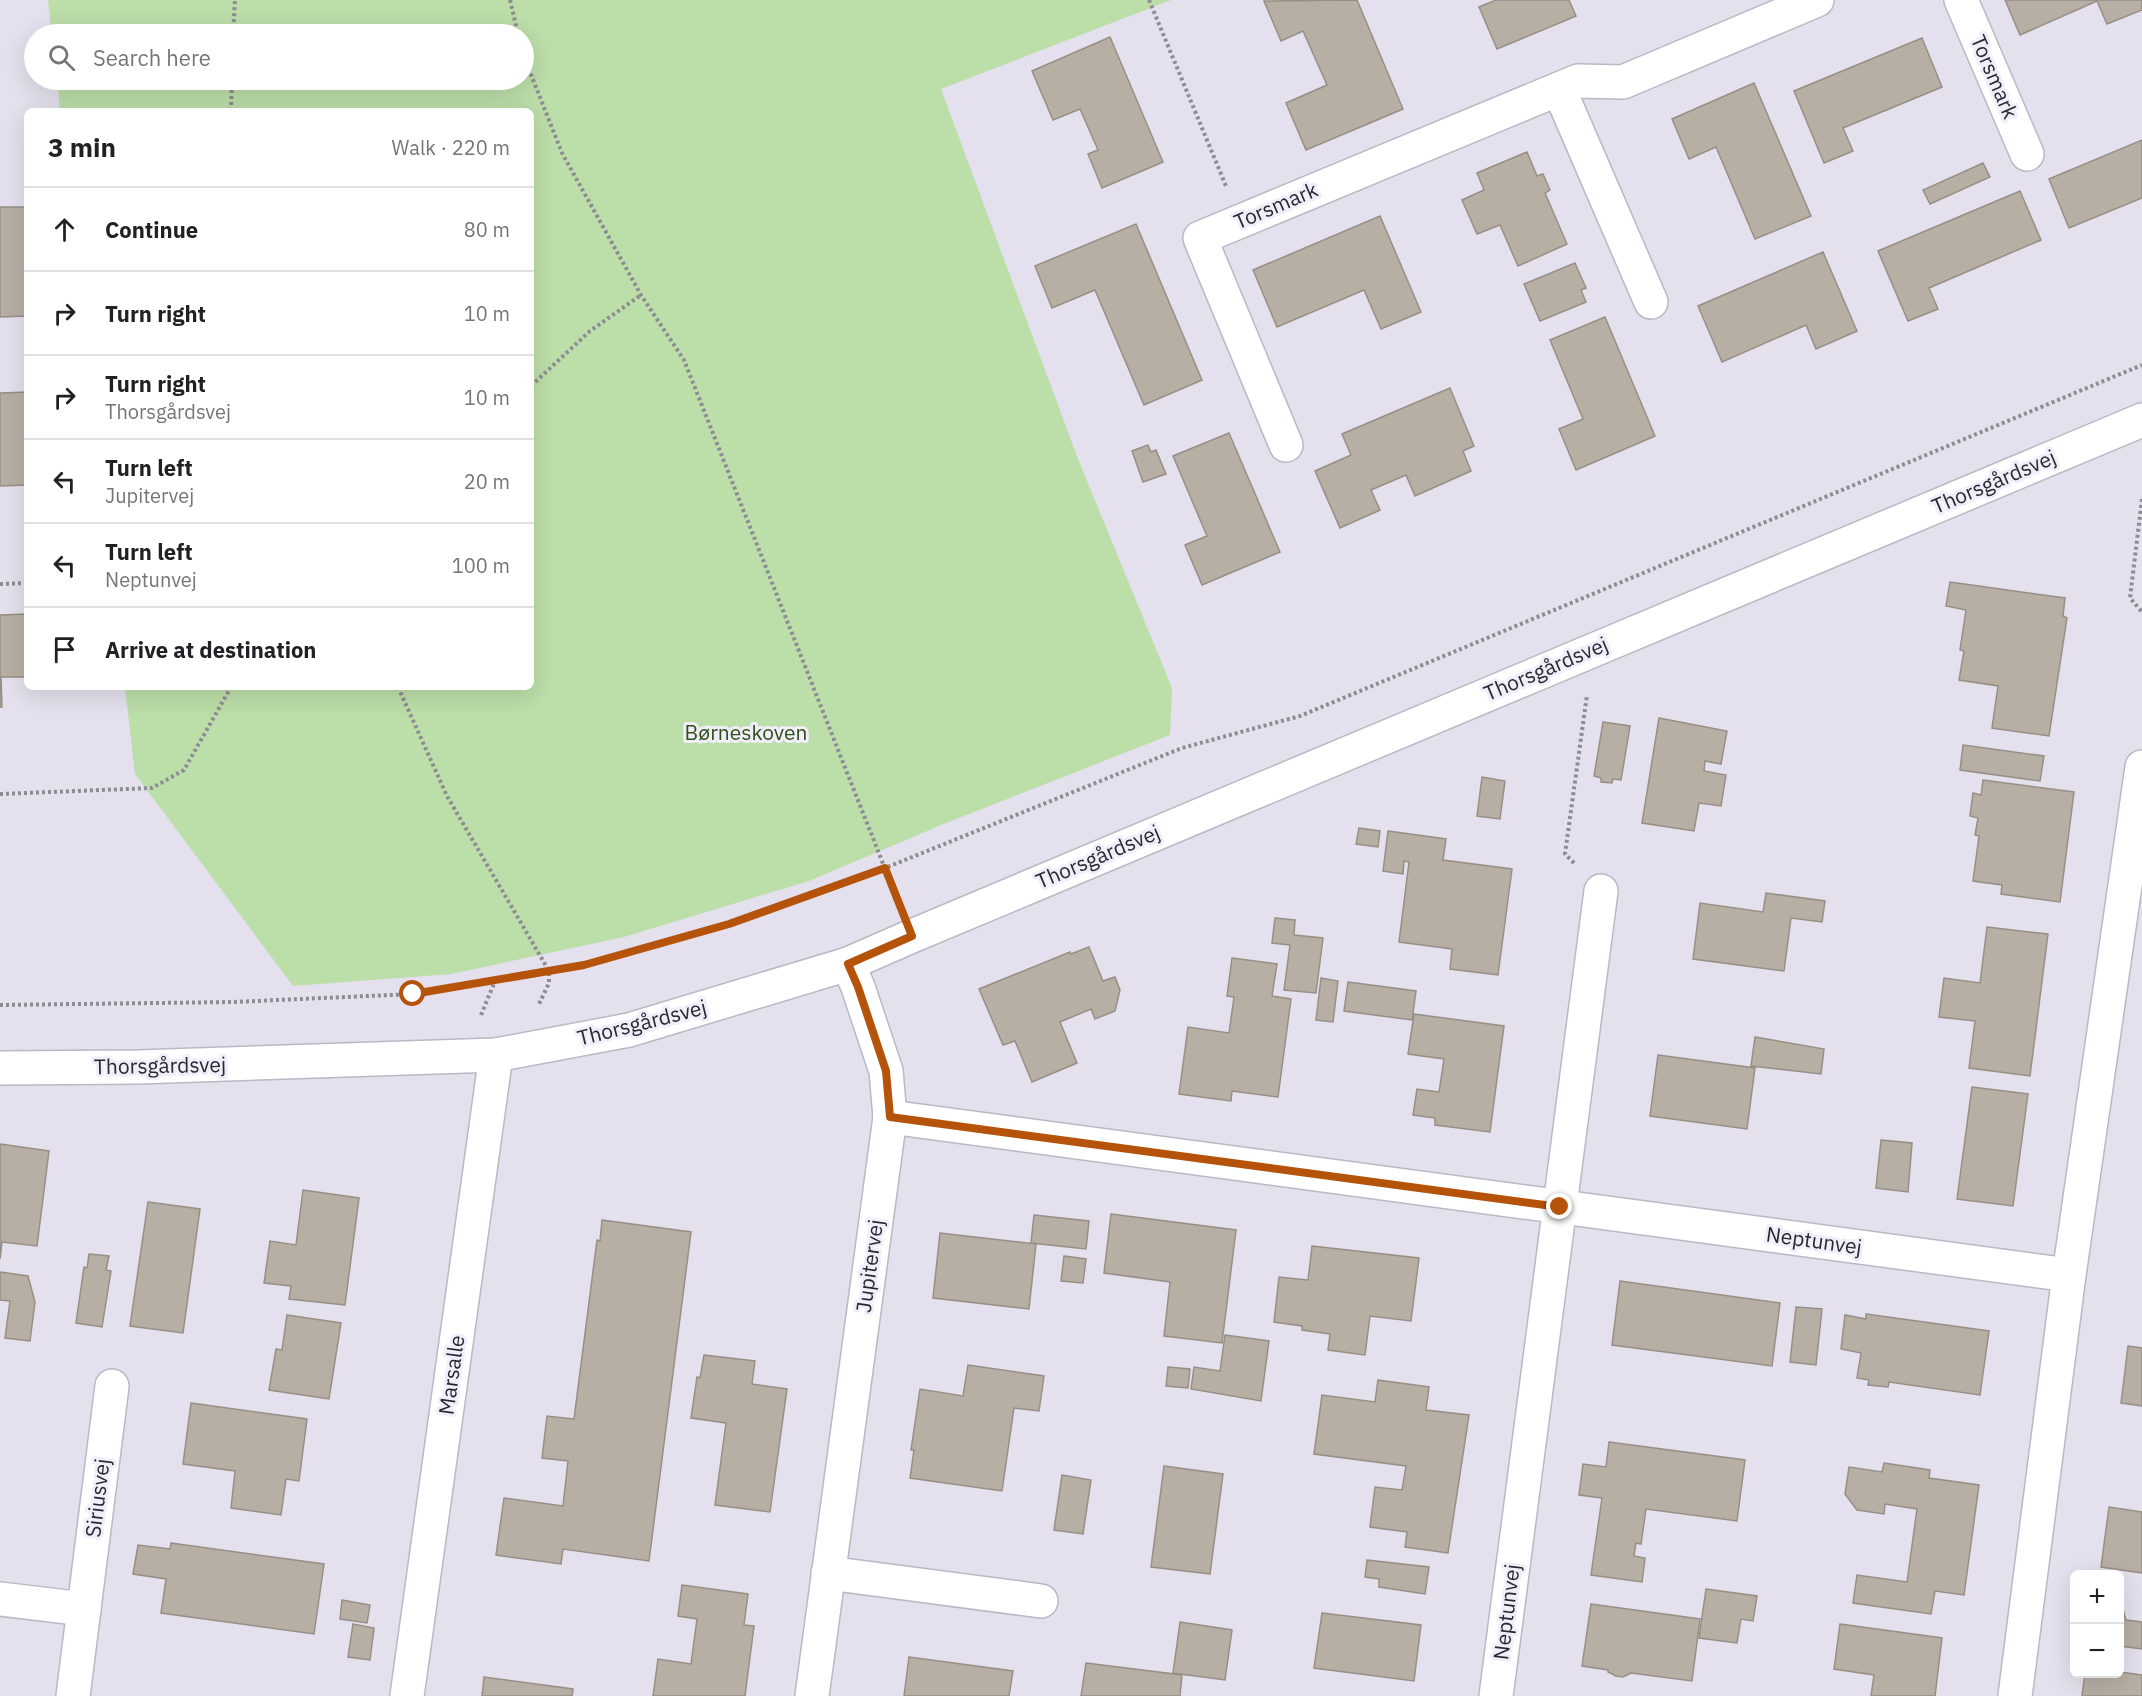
<!DOCTYPE html>
<meta charset="utf-8">
<style>
body{margin:0;font-family:"IBM Plex Sans",sans-serif;background:#f6f6f6;color:#202124}
.controls{position:absolute;right:18px;bottom:18px;display:grid;overflow:hidden;border-radius:9px;box-shadow:0 6px 24px #0002}
.controls button{width:54px;height:54px;display:grid;place-items:center;padding:0;border:0;border-bottom:2px solid #e0e0e0;background:#fff;color:#202124;font:30px sans-serif}
.stop{position:absolute;width:18px;height:18px;margin:-14px;border:4px solid #b45309;border-radius:50%;background:#fff}
.stop.end{background:#b45309;border-color:#fff;box-shadow:0 2px 6px #0008}
.list{margin:0;padding:0;list-style:none}
h2{display:flex;justify-content:space-between;align-items:center;height:78px;margin:0;padding:0 24px;font-size:26px}
h2 small{font-size:20px;font-weight:400;color:#757577}
.list li{display:grid;grid-template-columns:39px 1fr auto;gap:18px;align-items:center;box-sizing:border-box;height:84px;padding:0 24px;border-top:2px solid #e0e0e0}
.list b{display:block;font-size:22px;white-space:nowrap}
.list p{margin:0;font-size:20px;white-space:nowrap;color:#757577}
.list em{font-size:20px;font-style:normal;color:#757577}
.icon{flex:none;width:33px;height:33px;fill:none;stroke:currentColor;stroke-width:2;stroke-linecap:round;stroke-linejoin:round}
.map{position:relative;flex:none;width:2142px;height:1696px;overflow:hidden}
.search{position:absolute;background:#fff;box-shadow:0 6px 24px #0002;left:24px;top:24px;width:510px;height:66px;display:flex;align-items:center;gap:15px;box-sizing:border-box;padding:0 21px;border-radius:33px;color:#757577;font-size:22px}
.panel{position:absolute;background:#fff;box-shadow:0 6px 24px #0002;left:24px;top:108px;width:510px;height:582px;border-radius:9px}
.map>svg:first-child{display:block}
.green{fill:#bcdea8}
.building{fill:#b7afa4;stroke:#978f85;stroke-width:1.5}
.lines{fill:none;stroke-linecap:round;stroke-linejoin:round}
.street-casing{stroke:#bbb7c4;stroke-width:36}
.secondary-casing{stroke:#bbb7c4;stroke-width:36}
.path{stroke:#8e8b94;stroke-width:4;stroke-dasharray:3 3;stroke-linecap:butt}
.street{stroke:#fff;stroke-width:33}
.secondary{stroke:#fff;stroke-width:33}
.route{stroke:#b45309;stroke-width:8}
.labels{text-anchor:middle;stroke-width:6;stroke-linejoin:round;paint-order:stroke}
.street-label{font-size:21px;fill:#29282c;stroke:#f1edfb}
.park-label{font-size:21px;fill:#2f5115;stroke:#f1edfb}
</style>
<div class="map">
<svg width="2142" height="1696" viewBox="0 0 2142 1696">
<rect width="100%" height="100%" fill="#e4e0ed"/>
<polygon class="green" points="48,0 1171,0 941,89 1078,459 1172,688 1170,735 946,823 809,881 624,937 451,974 293,986 135,774 125,687 531,687 531,111 60,111 57,80 524,80 524,34 52,34"/>
<g class="building">
<polygon points="1357,0 1403,109 1306,150 1286,103 1327,85 1303,31 1281,41 1264,1"/>
<polygon points="1496,0 1569,0 1576,16 1497,49 1479,7"/>
<polygon points="2005,0 2142,0 2142,10 2107,24 2097,1 2020,35"/>
<polygon points="1110,37 1163,162 1102,188 1088,154 1098,150 1080,109 1053,120 1032,71"/>
<polygon points="1922,38 1942,87 1843,128 1853,151 1824,163 1794,91"/>
<polygon points="1754,83 1811,216 1755,239 1716,147 1689,159 1672,119"/>
<polygon points="2142,140 2142,198 2069,228 2049,179"/>
<polygon points="1527,152 1537,176 1543,174 1550,190 1545,193 1567,244 1518,266 1500,225 1477,234 1462,200 1484,190 1477,173"/>
<polygon points="1983,163 1990,177 1930,204 1923,190"/>
<polygon points="2020,191 2041,240 1929,288 1938,309 1908,321 1878,251"/>
<polygon points="0,207 25,207 27,316 0,317"/>
<polygon points="1380,216 1421,312 1381,329 1364,290 1277,327 1253,270"/>
<polygon points="1136,224 1202,380 1144,405 1095,290 1052,308 1035,266"/>
<polygon points="1823,252 1857,331 1816,349 1806,325 1722,362 1698,306"/>
<polygon points="1575,263 1586,288 1581,290 1586,302 1540,321 1524,284"/>
<polygon points="1605,317 1655,436 1576,470 1559,429 1583,419 1550,340"/>
<polygon points="1450,388 1474,446 1463,451 1471,471 1415,496 1406,475 1371,490 1380,510 1340,528 1315,471 1351,455 1342,434"/>
<polygon points="27,392 27,485 0,486 0,393"/>
<polygon points="1229,433 1280,552 1202,585 1185,545 1207,536 1173,456"/>
<polygon points="1148,445 1151,452 1156,450 1166,474 1143,482 1132,451"/>
<polygon points="1950,582 2065,598 2063,616 2067,618 2049,736 1992,728 1998,686 1959,680 1964,651 1960,650 1966,610 1946,606"/>
<polygon points="27,614 27,677 1,677 2,707 0,707 0,615"/>
<polygon points="1659,718 1727,731 1721,764 1705,761 1704,771 1726,775 1721,806 1699,803 1694,831 1642,823"/>
<polygon points="1603,722 1630,726 1621,780 1613,779 1612,783 1601,782 1601,778 1594,776"/>
<polygon points="1963,745 2044,756 2040,781 1960,770"/>
<polygon points="1482,777 1505,781 1500,819 1477,816"/>
<polygon points="1983,780 2074,792 2060,902 2001,894 2002,885 1973,881 1979,836 1975,835 1978,818 1970,816 1973,793 1981,795"/>
<polygon points="1359,828 1380,831 1378,847 1356,844"/>
<polygon points="1388,831 1446,839 1443,860 1512,869 1498,975 1450,969 1452,949 1399,942 1409,862 1404,861 1403,874 1383,871"/>
<polygon points="1766,893 1825,901 1822,922 1791,918 1784,971 1693,959 1700,903 1763,912"/>
<polygon points="1275,918 1295,920 1294,935 1323,938 1316,993 1284,990 1290,945 1272,943"/>
<polygon points="1987,927 2048,934 2030,1076 1969,1068 1975,1021 1939,1017 1944,978 1980,983"/>
<polygon points="1089,947 1103,981 1115,977 1120,990 1115,1011 1095,1019 1091,1009 1060,1022 1077,1063 1032,1082 1015,1041 1003,1045 979,989 1070,952 1071,954"/>
<polygon points="1232,958 1277,964 1272,996 1291,999 1278,1097 1232,1091 1231,1101 1179,1094 1188,1027 1229,1033 1234,997 1227,996"/>
<polygon points="1321,978 1338,981 1333,1022 1316,1020"/>
<polygon points="1348,982 1416,991 1412,1020 1344,1011"/>
<polygon points="1414,1014 1504,1026 1490,1132 1435,1125 1435,1118 1413,1115 1417,1089 1439,1092 1444,1059 1408,1054"/>
<polygon points="1755,1037 1824,1049 1821,1074 1751,1066"/>
<polygon points="1658,1055 1755,1068 1747,1129 1650,1116"/>
<polygon points="1972,1087 2028,1094 2013,1206 1957,1199"/>
<polygon points="1881,1140 1912,1143 1908,1192 1876,1188"/>
<polygon points="0,1144 49,1151 37,1246 2,1242 0,1259"/>
<polygon points="303,1190 359,1198 345,1305 289,1299 291,1286 264,1283 270,1241 296,1245"/>
<polygon points="148,1202 200,1209 183,1333 130,1326"/>
<polygon points="1111,1214 1236,1230 1222,1343 1164,1336 1170,1282 1104,1273"/>
<polygon points="1034,1215 1089,1221 1086,1249 1031,1243"/>
<polygon points="602,1220 691,1232 649,1561 563,1549 561,1564 496,1555 504,1498 563,1506 568,1461 542,1458 547,1416 574,1419 597,1240 600,1241"/>
<polygon points="940,1233 1036,1244 1029,1309 933,1298"/>
<polygon points="1312,1246 1419,1258 1411,1321 1370,1316 1365,1355 1328,1350 1330,1334 1302,1330 1302,1326 1274,1322 1279,1277 1308,1280"/>
<polygon points="89,1254 109,1256 106,1270 111,1271 102,1327 76,1323 84,1267 87,1268"/>
<polygon points="1064,1256 1086,1259 1083,1283 1061,1281"/>
<polygon points="0,1272 28,1276 35,1302 30,1341 5,1338 10,1301 0,1300"/>
<polygon points="1620,1281 1780,1303 1772,1366 1612,1345"/>
<polygon points="1796,1307 1822,1309 1816,1365 1790,1362"/>
<polygon points="1866,1314 1989,1331 1980,1395 1889,1382 1888,1387 1868,1385 1869,1380 1857,1378 1861,1353 1841,1349 1845,1315 1866,1319"/>
<polygon points="287,1315 341,1323 329,1399 269,1390 276,1349 282,1350"/>
<polygon points="1225,1335 1269,1341 1261,1401 1191,1389 1194,1367 1220,1371"/>
<polygon points="2128,1346 2142,1348 2142,1406 2121,1403"/>
<polygon points="704,1355 755,1361 752,1384 787,1389 770,1512 715,1505 726,1423 691,1418 697,1377 700,1378"/>
<polygon points="968,1365 1044,1376 1039,1411 1014,1408 1002,1491 910,1478 914,1450 911,1450 920,1389 963,1396"/>
<polygon points="1168,1367 1190,1369 1188,1388 1166,1386"/>
<polygon points="1378,1380 1429,1387 1426,1410 1469,1415 1448,1553 1405,1547 1407,1532 1370,1527 1375,1487 1402,1490 1406,1466 1314,1454 1322,1395 1375,1402"/>
<polygon points="191,1403 307,1419 299,1481 286,1479 281,1515 231,1508 235,1471 183,1464"/>
<polygon points="1609,1442 1745,1460 1737,1521 1646,1509 1641,1544 1636,1543 1634,1556 1645,1558 1642,1582 1591,1575 1602,1498 1579,1495 1583,1464 1606,1467"/>
<polygon points="1884,1463 1930,1470 1929,1478 1979,1485 1964,1595 1935,1591 1931,1614 1853,1603 1857,1575 1907,1582 1917,1509 1885,1504 1884,1514 1857,1510 1845,1494 1849,1467 1882,1472"/>
<polygon points="1164,1466 1223,1474 1210,1574 1151,1567"/>
<polygon points="1062,1475 1091,1480 1083,1534 1054,1530"/>
<polygon points="2109,1507 2142,1512 2142,1573 2101,1567"/>
<polygon points="171,1543 324,1564 314,1634 161,1613 166,1579 133,1574 138,1545 170,1549"/>
<polygon points="1367,1560 1429,1567 1425,1594 1379,1587 1379,1579 1365,1577"/>
<polygon points="682,1585 748,1594 744,1625 754,1626 745,1696 653,1696 658,1659 691,1664 697,1619 678,1616"/>
<polygon points="1706,1589 1757,1596 1753,1621 1741,1619 1737,1643 1699,1638"/>
<polygon points="2120,1599 2126,1620 2142,1622 2142,1649 2120,1646"/>
<polygon points="342,1600 370,1605 367,1623 340,1619"/>
<polygon points="1591,1604 1700,1619 1692,1681 1631,1673 1623,1677 1616,1676 1608,1672 1608,1670 1582,1666"/>
<polygon points="1322,1613 1421,1625 1414,1681 1314,1668"/>
<polygon points="1180,1622 1232,1630 1225,1680 1173,1673"/>
<polygon points="353,1624 374,1628 370,1660 348,1657"/>
<polygon points="1840,1624 1942,1638 1935,1696 1871,1696 1874,1675 1834,1669"/>
<polygon points="909,1657 1013,1671 1009,1696 904,1696"/>
<polygon points="1086,1663 1182,1675 1180,1696 1081,1696"/>
<polygon points="2120,1672 2142,1675 2142,1696 2082,1696 2085,1674"/>
<polygon points="484,1677 573,1689 572,1696 482,1696"/>
</g>
<g class="lines">
<g class="street-casing">
<g id="street">
<polyline points="1961,0 2027,154"/>
<polyline points="1559,89 1651,302"/>
<polyline points="1286,445 1200,238 1578,81 1623,82 1817,0"/>
<polyline points="890,1117 2069,1275"/>
<polyline points="828,1573 1041,1601"/>
<polyline points="0,1599 84,1609"/>
<polyline points="73,1696 112,1386"/>
<polyline points="407,1696 496,1055"/>
<polyline points="812,1696 890,1117 886,1071 858,987 848,964"/>
<polyline points="1496,1696 1601,891"/>
<polyline points="2015,1696 2069,1275 2142,767"/>
</g>
</g>
<g class="secondary-casing">
<polyline id="secondary" points="0,1068 138,1067 496,1055 629,1030 848,964 912,936 2142,420"/>
</g>
<g class="path">
<polyline points="510,0 518,34"/>
<polyline points="1149,0 1226,186"/>
<polyline points="233,34 235,0"/>
<polyline points="524,57 562,153 641,295 684,360 897,899"/>
<polyline points="231,111 232,80"/>
<polyline points="531,386 590,331 641,295"/>
<polyline points="2142,499 2130,598 2142,612"/>
<polyline points="0,584 27,583"/>
<polyline points="398,687 447,796 549,971 549,983 538,1006"/>
<polyline points="0,794 152,788 184,770 231,687"/>
<polyline points="1574,863 1565,854 1587,695"/>
<polyline points="0,1005 233,1002 413,994 584,965 729,924 885,868 1182,748 1300,716 2142,365"/>
<polyline points="481,1015 495,981"/>
</g>
<use href="#street" class="street"/>
<use href="#secondary" class="secondary"/>
</g>
<g class="lines">
<polyline class="route" points="413,994 584,965 729,924 885,868 912,936 848,964 858,987 886,1071 890,1117 1560,1207"/>
</g>
<g class="labels">
<g class="street-label">
<text transform="translate(1994 77) rotate(67)" y="7">Torsmark</text>
<text transform="translate(1276 206) rotate(-23)" y="7">Torsmark</text>
<text transform="translate(1994 482) rotate(-23)" y="7">Thorsgårdsvej</text>
<text transform="translate(1546 669) rotate(-23)" y="7">Thorsgårdsvej</text>
<text transform="translate(1098 857) rotate(-23)" y="7">Thorsgårdsvej</text>
<text transform="translate(642 1023) rotate(-14)" y="7">Thorsgårdsvej</text>
<text transform="translate(160 1066) rotate(-1)" y="7">Thorsgårdsvej</text>
<text transform="translate(1814 1241) rotate(8)" y="7">Neptunvej</text>
<text transform="translate(870 1266) rotate(-82)" y="7">Jupitervej</text>
<text transform="translate(452 1375) rotate(-82)" y="7">Marsalle</text>
<text transform="translate(98 1498) rotate(-83)" y="7">Siriusvej</text>
<text transform="translate(1507 1612) rotate(-83)" y="7">Neptunvej</text>
</g>
<g class="park-label">
<text x="746" y="740">Børneskoven</text>
</g>
</g>
</svg>
<div class="controls">
<button>+</button>
<button>−</button>
</div>
<div class="stop" style="left:413px;top:994px"></div>
<div class="stop end" style="left:1560px;top:1207px"></div>
<div class="search"><svg class="icon" aria-label="search" viewBox="0 0 24 24"><circle cx="10" cy="10" r="6"/><path d="M15 15l6 6"/></svg>Search here</div>
<section class="panel">
<h2>3 min<small>Walk · 220 m</small></h2>
<ul class="list">
<li><svg class="icon" aria-label="ahead" viewBox="0 0 24 24"><path d="M12 20V5M6 11l6-6 6 6"/></svg><div><b>Continue</b></div><em>80 m</em></li>
<li><svg class="icon" aria-label="right" viewBox="0 0 24 24"><path d="M7 20v-9h11M14 6l5 5-5 5"/></svg><div><b>Turn right</b></div><em>10 m</em></li>
<li><svg class="icon" aria-label="right" viewBox="0 0 24 24"><path d="M7 20v-9h11M14 6l5 5-5 5"/></svg><div><b>Turn right</b><p>Thorsgårdsvej</p></div><em>10 m</em></li>
<li><svg class="icon" aria-label="left" viewBox="0 0 24 24"><path d="M17 20v-9H6M10 6l-5 5 5 5"/></svg><div><b>Turn left</b><p>Jupitervej</p></div><em>20 m</em></li>
<li><svg class="icon" aria-label="left" viewBox="0 0 24 24"><path d="M17 20v-9H6M10 6l-5 5 5 5"/></svg><div><b>Turn left</b><p>Neptunvej</p></div><em>100 m</em></li>
<li><svg class="icon" aria-label="arrive" viewBox="0 0 24 24"><path d="M6 21V4h12l-3 4 3 4H6"/></svg><div><b>Arrive at destination</b></div></li>
</ul>
</section>
</div>
